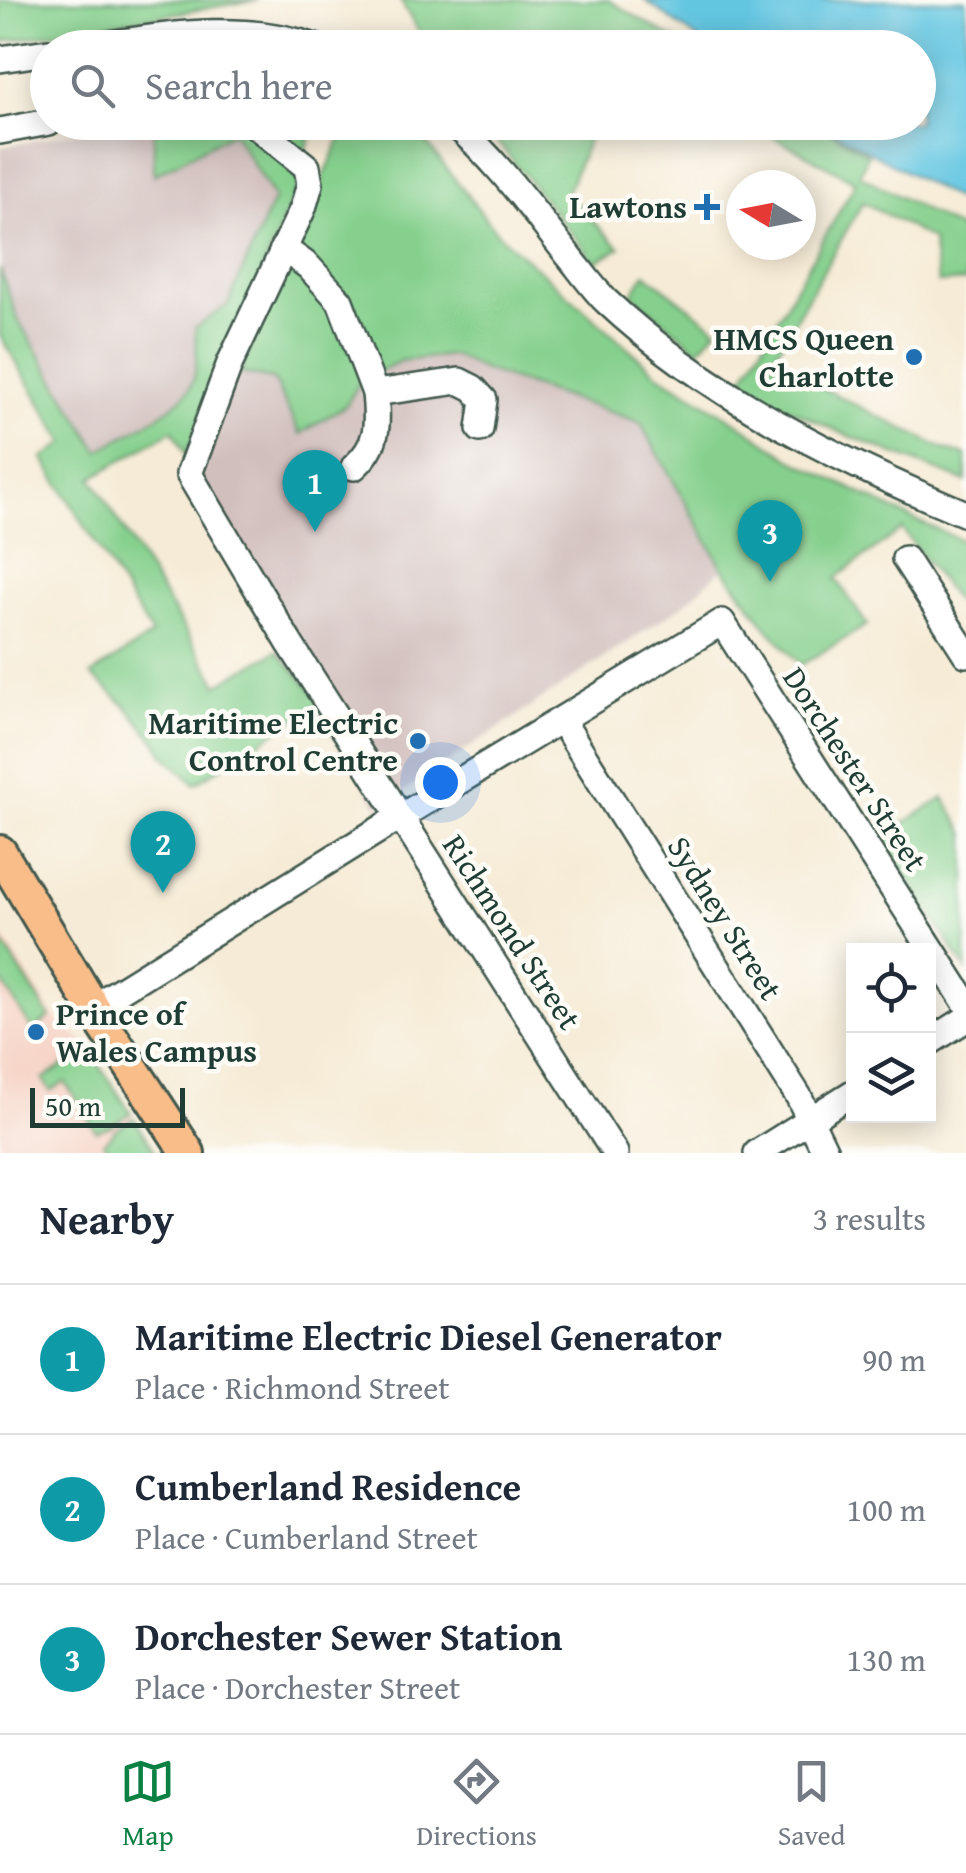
<!DOCTYPE html>
<meta charset="utf-8">
<style>
body{margin:0;font-family:"Gentium Book Plus",serif;background:#f6f6f7;color:#1f2937}
.controls{position:absolute;right:30px;bottom:30px;display:grid;overflow:hidden;border-radius:0px;box-shadow:0 5px 25px #0003}
.controls button{width:90px;height:90px;display:grid;place-items:center;padding:0;border:0;border-bottom:2px solid #e0e1e3;background:#fff;color:#1f2937;font:50px sans-serif}
.compass{position:absolute;left:726px;top:170px;width:90px;height:90px;border-radius:50%;background:#fff;box-shadow:0 5px 25px #0003;rotate:280deg}
.scale{position:absolute;left:30px;bottom:25px;width:155px;box-sizing:border-box;padding-left:10px;border:5px solid #1f3d34;border-top:0;font-size:28px;line-height:35px;white-space:nowrap;color:#1f3d34;-webkit-text-stroke:8px #fdfcf7;paint-order:stroke}
.you{position:absolute;left:440px;top:782px;width:35px;height:35px;margin:-25px;border:8px solid #fff;border-radius:50%;background:#1a73e8;box-shadow:0 0 0 15px #1a73e833}
.badge{display:grid;place-items:center;width:65px;height:65px;border-radius:50%;background:#0b8043;color:#fff;font-size:32px;font-weight:700}
.pin{position:absolute;translate:-50% -82px;filter:drop-shadow(0 2px 5px #0008)}
.pin::after{content:'';position:absolute;top:52px;width:35px;height:30px;background:inherit;clip-path:polygon(0 0,100% 0,50% 100%)}
.list{margin:0;padding:0;list-style:none}
h2{display:flex;justify-content:space-between;align-items:center;height:130px;margin:0;padding:0 40px;font-size:42px}
h2 small{font-size:32px;font-weight:400;color:#747a83}
.list li{display:grid;grid-template-columns:65px 1fr auto;gap:30px;align-items:center;box-sizing:border-box;height:150px;padding:0 40px;border-top:2px solid #e0e1e3}
.list b{display:block;font-size:38px;white-space:nowrap}
.list p{margin:0;font-size:32px;white-space:nowrap;color:#747a83}
.list em{font-size:32px;font-style:normal;color:#747a83}
.icon{flex:none;width:55px;height:55px;fill:none;stroke:currentColor;stroke-width:2;stroke-linecap:round;stroke-linejoin:round}
.map{position:relative;flex:none;width:966px;height:1153px;overflow:hidden}
.search{position:absolute;background:#fff;box-shadow:0 5px 25px #0003;left:30px;right:30px;top:30px;height:110px;display:flex;align-items:center;gap:25px;box-sizing:border-box;padding:0 35px;border-radius:55px;color:#747a83;font-size:38px}
.sheet{height:580px;background:#fff}
nav{display:flex;justify-content:space-around;align-items:center;box-sizing:border-box;height:140px;border-top:2px solid #e0e1e3;background:#fff;font-size:28px;color:#747a83}
nav a{display:grid;justify-items:center;gap:5px}
nav .on{color:#0b8043}
.map>svg:first-child{display:block}
.built{fill:#f6d2c4}
.industrial{fill:#d1bfbe}
.green{fill:#86d08e;stroke:#528661;stroke-width:2.5}
.water{fill:#63c6e1;stroke:#41828a;stroke-width:2.5}
.lines{fill:none;stroke-linecap:round;stroke-linejoin:round}
.minor-casing{stroke:#3f574c;stroke-width:30}
.major-casing{stroke:#3f574c;stroke-width:38}
.minor{stroke:#fff;stroke-width:25}
.major{stroke:#f8bd89;stroke-width:32}
.poi-dot{fill:#1f6fb2;stroke:#fdfcf7;stroke-width:4}
.labels{text-anchor:middle;stroke-width:9;stroke-linejoin:round;paint-order:stroke}
.poi-label{font-size:32px;font-weight:bold;fill:#1f3d34;stroke:#fdfcf7;text-anchor:end}
.street-label{font-size:32px;fill:#1f3d34;stroke:#fdfcf7}
</style>
<div class="map">
<svg width="966" height="1153" viewBox="0 0 966 1153">
<rect width="100%" height="100%" fill="#fdfcf7"/>
<filter id="ink" filterUnits="userSpaceOnUse"><feTurbulence type="fractalNoise" baseFrequency=".01" numOctaves="2"/><feDisplacementMap in="SourceGraphic" scale="20" xChannelSelector="R" yChannelSelector="G"/><feConvolveMatrix kernelMatrix="1 2 1 2 8 2 1 2 1" color-interpolation-filters="sRGB"/></filter>
<filter id="wash" filterUnits="userSpaceOnUse"><feTurbulence type="fractalNoise" baseFrequency=".0048" numOctaves="4" result="noise"/><feDisplacementMap in="SourceGraphic" scale="40" xChannelSelector="R" yChannelSelector="G"/><feGaussianBlur stdDeviation="2.25" result="paint"/><feColorMatrix in="noise" values="0 0 0 0 0 0 0 0 0 0 0 0 0 0 0 0 0 1.4 0 .05"/><feComposite in="paint" operator="in"/></filter>
<g filter="url(#wash)">
<rect width="100%" height="100%" fill="#f6ebd6"/>
<polygon class="built" points="0,931 55,1018 88,1046 156,1153 0,1153"/>
<g class="industrial">
<polygon points="124,123 154,123 155,175 233,132 274,198 228,305 195,328 198,353 190,388 174,405 99,451 18,320 0,269 0,147"/>
<polygon points="453,355 484,370 640,422 723,568 683,605 379,808 277,651 289,644 186,455 222,367 240,373 273,379 360,382 400,361"/>
</g>
<g class="green">
<polygon points="0,0 258,0 0,42"/>
<polygon points="400,0 608,0 687,47 428,47"/>
<path d="M154,123H240L301,178L186,455L173,430L92,478L218,684L277,651L322,702L195,784L164,755L158,744L125,705L91,675L152,635L43,458L65,443L0,336V269L18,320L99,451C121,437 177,410 189,389C199,373 197,346 195,328L228,305L274,198L233,132L154,175Z"/>
<polygon points="268,123 316,123 304,156"/>
<polygon points="347,123 411,123 498,234 659,375 732,419 791,459 915,520 966,542 966,615 902,529 836,578 867,625 801,665 765,625 723,568 640,422 484,370 453,355 400,361 360,382 346,405 300,434 273,379 240,373"/>
<polygon points="482,123 595,123 566,194 620,248 595,262"/>
<polygon points="748,123 815,123 868,154 860,175 966,233 966,281 938,283 932,240 863,202 771,362 946,450 966,455 966,482 844,434 761,396 743,379 856,182"/>
<polygon points="645,273 717,329 698,350 632,294"/>
<polygon points="944,798 966,834 966,970 881,837"/>
<polygon points="0,939 50,1017 33,1031 0,979"/>
<polygon points="89,1049 131,1113 111,1126 96,1131 65,1082 50,1091 43,1079"/>
<polygon points="134,1118 156,1153 110,1153 103,1142 110,1137 115,1130"/>
</g>
<polygon class="water" points="645,0 966,0 966,205 818,123 918,122 918,48 708,47"/>
</g>
<g filter="url(#ink)">
<g class="lines">
<g class="minor-casing">
<g id="minor">
<path d="M81,48C159,37 242,20 318,48"/>
<polyline points="0,59 48,52"/>
<polyline points="251,122 307,167 310,184 303,208 230,363 189,474 290,644 615,1153"/>
<path d="M452,122C499,162 534,213 572,260C583,274 594,289 606,301C705,394 841,462 966,514"/>
<polyline points="0,131 49,122"/>
<polyline points="283,248 308,266 340,301 375,393 459,381 473,388 484,400 480,429"/>
<path d="M354,467C379,445 378,424 375,393"/>
<polyline points="905,559 966,654"/>
<polyline points="562,721 799,1097 826,1153"/>
<polyline points="93,1007 372,834 722,622 966,1003"/>
<polyline points="928,1043 966,1019"/>
<polyline points="757,1153 854,1092"/>
</g>
</g>
<g class="major-casing">
<polyline id="major" points="0,852 103,1024 188,1153"/>
</g>
<use href="#minor" class="minor"/>
<use href="#major" class="major"/>
</g>
</g>
<g class="poi-dot">
<path d="M702 192h10v10h10v10h-10v10h-10v-10h-10v-10h10z"/>
<circle cx="914" cy="357" r="10"/>
<circle cx="418" cy="741" r="10"/>
<circle cx="36" cy="1032" r="10"/>
</g>
<g class="labels">
<g class="poi-label">
<text x="687" y="218">Lawtons</text>
<text x="894" y="350">HMCS Queen<tspan x="894" dy="37">Charlotte</tspan></text>
<text x="398" y="734">Maritime Electric<tspan x="398" dy="37">Control Centre</tspan></text>
<text x="56" y="1025" text-anchor="start">Prince of<tspan x="56" dy="37">Wales Campus</tspan></text>
</g>
<g class="street-label">
<text transform="translate(855 769) rotate(57)" y="11">Dorchester Street</text>
<text transform="translate(725 918) rotate(58)" y="11">Sydney Street</text>
<text transform="translate(512 932) rotate(57)" y="11">Richmond Street</text>
</g>
</g>
</svg>
<div class="controls">
<button><svg class="icon" aria-label="locate" viewBox="0 0 24 24"><circle cx="12" cy="12" r="6"/><path d="M12 2v4M12 18v4M2 12h4M18 12h4"/></svg></button>
<button><svg class="icon" aria-label="layers" viewBox="0 0 24 24"><path d="M12 4l9 5-9 5-9-5zM3 14l9 5 9-5"/></svg></button>
</div>
<svg class="compass" viewBox="-18 -18 36 36"><path d="M0-13l5 13h-10z" fill="#e53935"/><path d="M0 13l5-13h-10z" fill="#747a83"/></svg>
<div class="scale">50 m</div>
<div class="you"></div>
<div class="pin badge" style="left:315px;top:532px;background:#0f9aa8">1</div>
<div class="pin badge" style="left:163px;top:893px;background:#0f9aa8">2</div>
<div class="pin badge" style="left:770px;top:582px;background:#0f9aa8">3</div>
<div class="search"><svg class="icon" aria-label="search" viewBox="0 0 24 24"><circle cx="10" cy="10" r="6"/><path d="M15 15l6 6"/></svg>Search here</div>
</div>
<section class="sheet">
<h2>Nearby<small>3 results</small></h2>
<ul class="list">
<li><span class="badge" style="background:#0f9aa8">1</span><div><b>Maritime Electric Diesel Generator</b><p>Place · Richmond Street</p></div><em>90 m</em></li>
<li><span class="badge" style="background:#0f9aa8">2</span><div><b>Cumberland Residence</b><p>Place · Cumberland Street</p></div><em>100 m</em></li>
<li><span class="badge" style="background:#0f9aa8">3</span><div><b>Dorchester Sewer Station</b><p>Place · Dorchester Street</p></div><em>130 m</em></li>
</ul>
</section>
<nav>
<a class="on"><svg class="icon" aria-label="map" viewBox="0 0 24 24"><path d="M3 6l6-2 6 2 6-2v14l-6 2-6-2-6 2zM9 4v14M15 6v14"/></svg>Map</a>
<a><svg class="icon" aria-label="directions" viewBox="0 0 24 24"><path d="M12 3l9 9-9 9-9-9zM9 14v-3h6M13 9l2 2-2 2"/></svg>Directions</a>
<a><svg class="icon" aria-label="saved" viewBox="0 0 24 24"><path d="M7 4h10v16l-5-4-5 4z"/></svg>Saved</a>
</nav>
